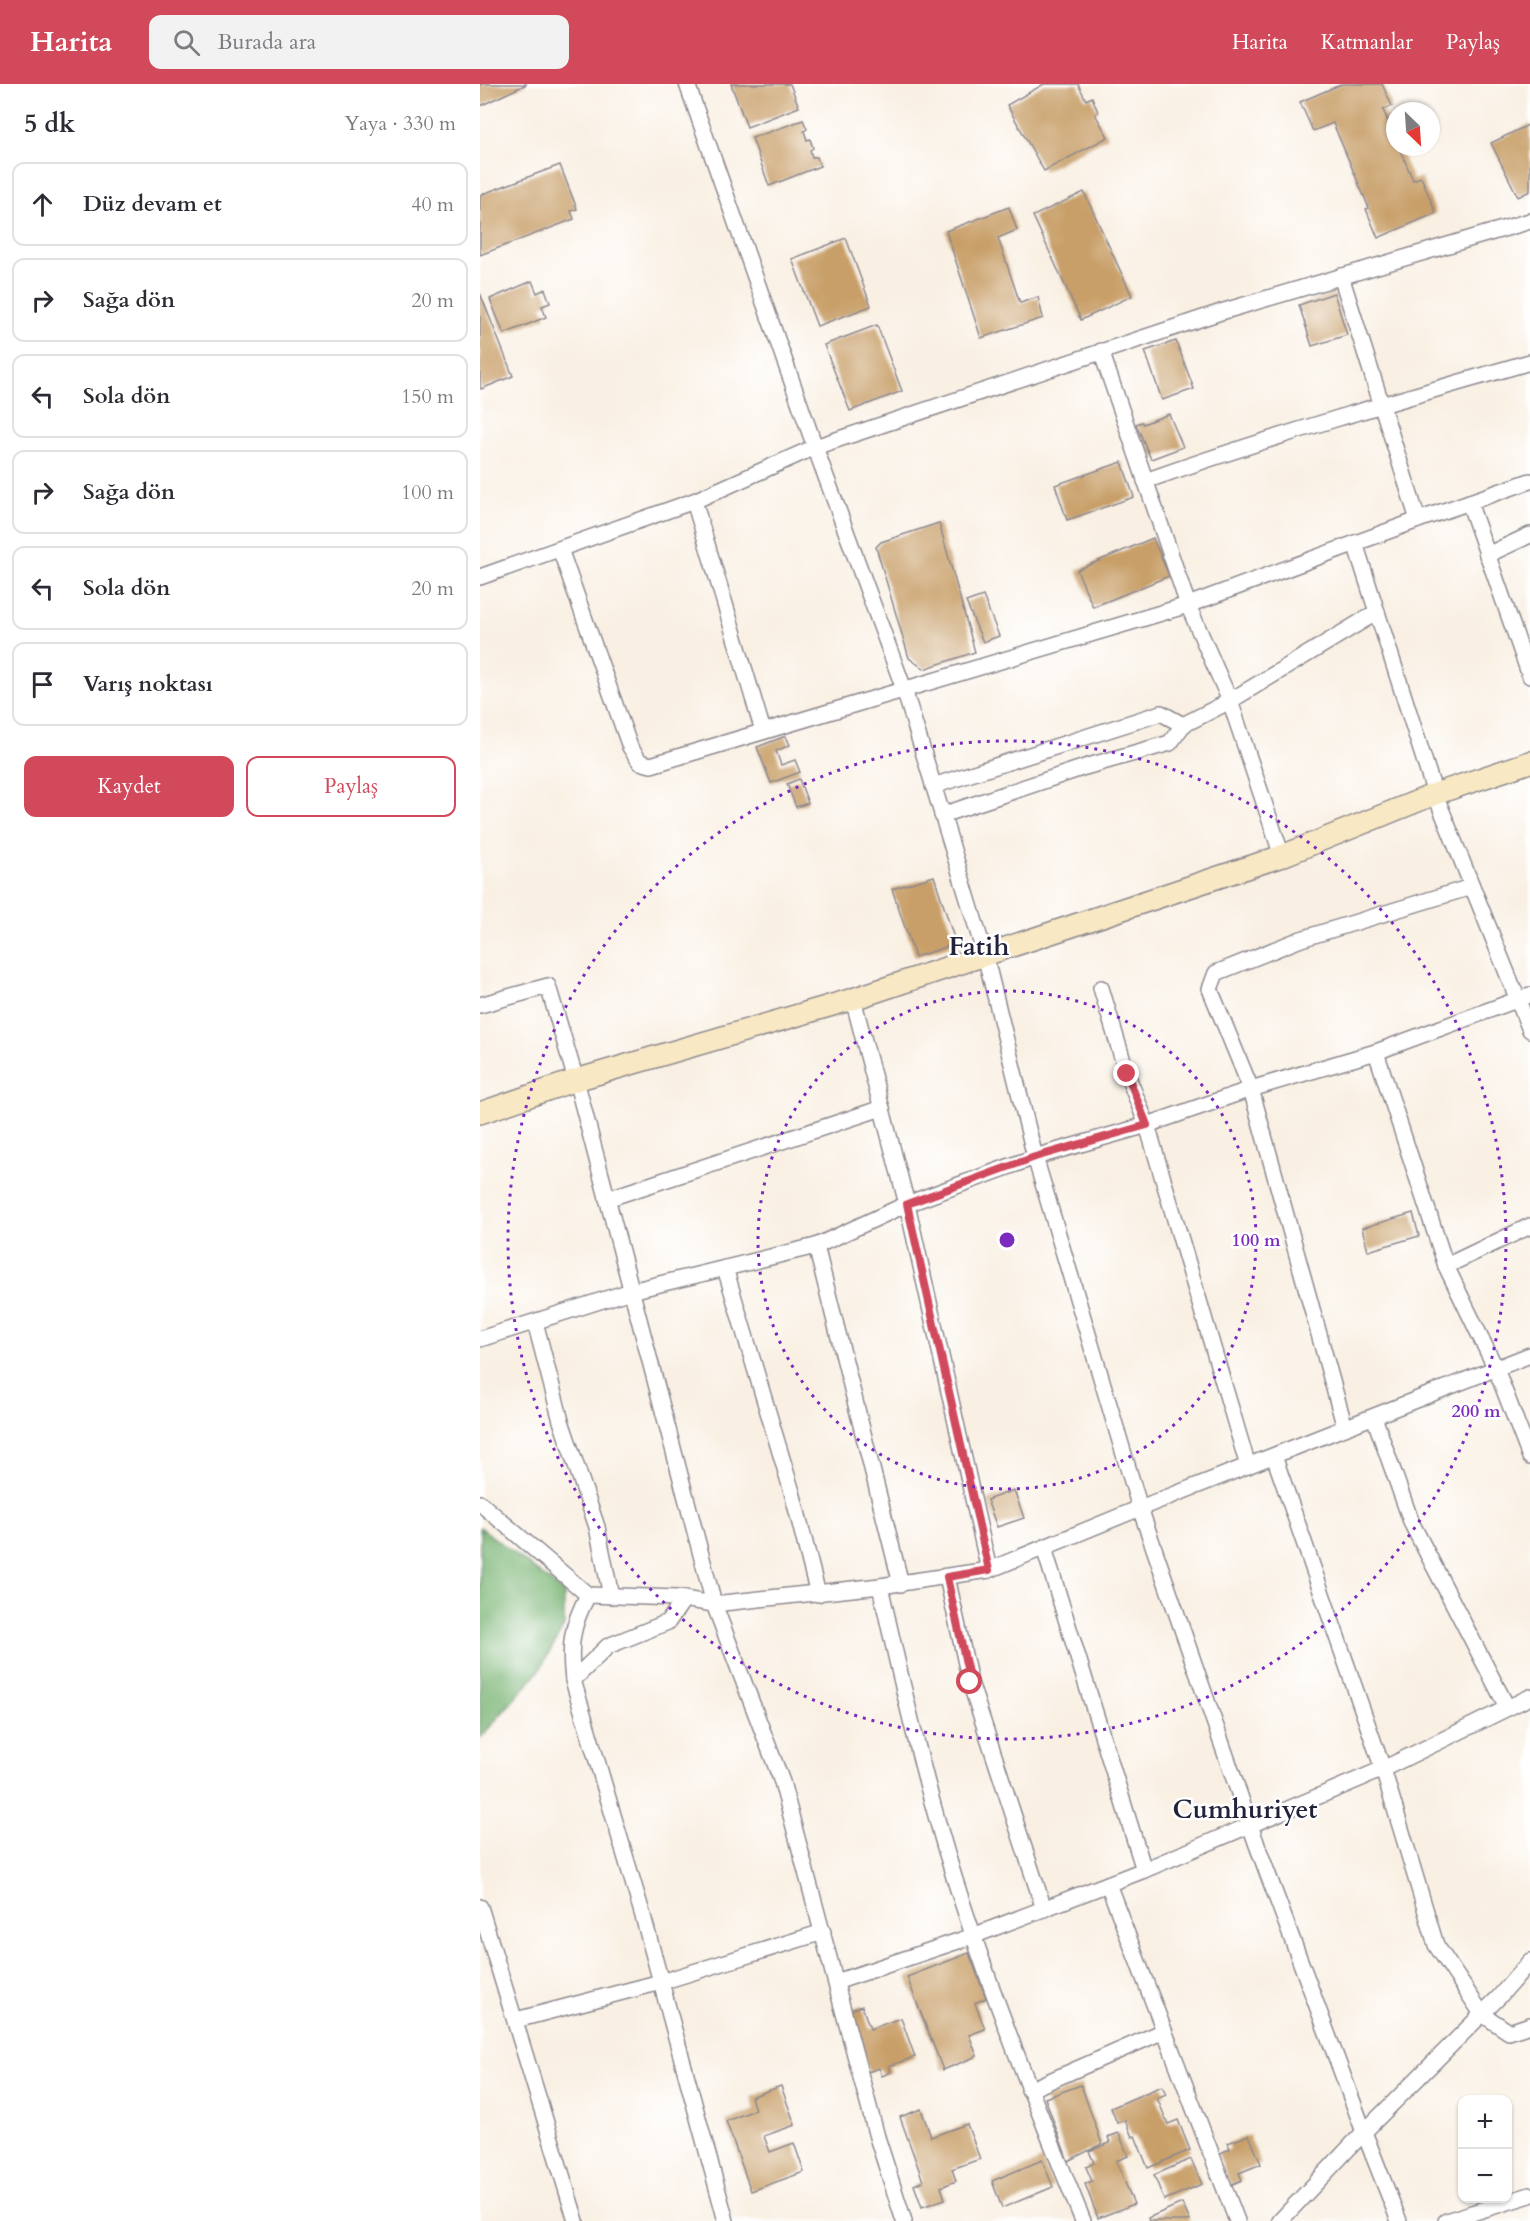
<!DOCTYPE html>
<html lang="tr">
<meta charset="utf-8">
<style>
body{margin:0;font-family:Cardo,serif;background:#f2f2f3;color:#2b2b33}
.controls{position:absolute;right:18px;bottom:18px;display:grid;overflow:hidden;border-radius:12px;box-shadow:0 2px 4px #0004}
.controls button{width:54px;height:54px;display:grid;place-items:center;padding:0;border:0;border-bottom:2px solid #e1e1e2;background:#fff;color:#2b2b33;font:30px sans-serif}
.compass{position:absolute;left:906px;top:18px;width:54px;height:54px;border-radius:50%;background:#fff;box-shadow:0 2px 4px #0004;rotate:155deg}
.stop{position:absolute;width:18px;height:18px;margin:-14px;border:4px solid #d1495b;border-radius:50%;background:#fff}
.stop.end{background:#d1495b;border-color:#fff;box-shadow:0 2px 6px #0008}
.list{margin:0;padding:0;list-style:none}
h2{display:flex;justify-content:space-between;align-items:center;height:78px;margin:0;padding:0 24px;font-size:26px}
h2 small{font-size:20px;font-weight:400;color:#7c7c81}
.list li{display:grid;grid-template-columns:39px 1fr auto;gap:18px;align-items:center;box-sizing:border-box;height:84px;margin:0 12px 12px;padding:0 12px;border:2px solid #e1e1e2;border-radius:12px}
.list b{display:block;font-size:22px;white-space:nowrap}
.list em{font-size:20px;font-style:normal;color:#7c7c81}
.actions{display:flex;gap:12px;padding:18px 24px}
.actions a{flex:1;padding:14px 0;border:2px solid #d1495b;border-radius:12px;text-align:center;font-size:21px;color:#d1495b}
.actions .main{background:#d1495b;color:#fff}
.icon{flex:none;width:33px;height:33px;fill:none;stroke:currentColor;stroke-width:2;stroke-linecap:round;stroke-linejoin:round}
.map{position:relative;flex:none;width:1050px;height:2137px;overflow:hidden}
header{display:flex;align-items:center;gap:36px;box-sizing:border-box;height:84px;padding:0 30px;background:#d1495b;color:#fff}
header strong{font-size:28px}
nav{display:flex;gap:33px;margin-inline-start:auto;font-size:21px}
.search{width:420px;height:54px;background:#f2f2f3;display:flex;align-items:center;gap:15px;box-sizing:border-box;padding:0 21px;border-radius:12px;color:#7c7c81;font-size:22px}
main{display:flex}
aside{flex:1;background:#fff}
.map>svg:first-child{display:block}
.forest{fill:#78b372;stroke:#4d6a56;stroke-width:1.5}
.building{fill:#c89f67}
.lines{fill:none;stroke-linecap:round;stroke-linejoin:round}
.street-casing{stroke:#8e898f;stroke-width:18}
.secondary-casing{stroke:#8e898f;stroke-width:24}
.street{stroke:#fff;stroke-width:15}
.secondary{stroke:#f8e8c3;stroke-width:21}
.route{stroke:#d1495b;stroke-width:8}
.ring{fill:none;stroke:#7b2cbf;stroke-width:3;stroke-dasharray:3 6}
.labels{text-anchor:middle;stroke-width:5;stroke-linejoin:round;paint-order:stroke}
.district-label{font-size:26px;font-weight:bold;fill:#22223b;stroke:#fff}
.centre{fill:#7b2cbf;stroke:#fff;stroke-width:3}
.ring-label{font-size:18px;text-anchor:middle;font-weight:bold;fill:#7b2cbf;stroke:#fff;stroke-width:5;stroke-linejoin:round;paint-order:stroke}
</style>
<header>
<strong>Harita</strong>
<div class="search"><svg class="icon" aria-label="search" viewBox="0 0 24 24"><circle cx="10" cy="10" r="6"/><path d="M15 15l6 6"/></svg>Burada ara</div>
<nav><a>Harita</a><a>Katmanlar</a><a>Paylaş</a></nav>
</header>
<main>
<aside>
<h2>5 dk<small>Yaya · 330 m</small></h2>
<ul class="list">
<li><svg class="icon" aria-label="ahead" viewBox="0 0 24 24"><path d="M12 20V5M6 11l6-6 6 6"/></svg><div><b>Düz devam et</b></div><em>40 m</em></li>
<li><svg class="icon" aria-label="right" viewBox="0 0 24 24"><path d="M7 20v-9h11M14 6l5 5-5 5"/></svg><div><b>Sağa dön</b></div><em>20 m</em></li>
<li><svg class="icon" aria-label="left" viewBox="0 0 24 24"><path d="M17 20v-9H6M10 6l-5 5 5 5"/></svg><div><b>Sola dön</b></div><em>150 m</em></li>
<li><svg class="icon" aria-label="right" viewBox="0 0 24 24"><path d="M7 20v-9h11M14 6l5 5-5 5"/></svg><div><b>Sağa dön</b></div><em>100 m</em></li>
<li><svg class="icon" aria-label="left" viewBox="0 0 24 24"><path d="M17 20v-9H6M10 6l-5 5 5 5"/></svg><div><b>Sola dön</b></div><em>20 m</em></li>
<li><svg class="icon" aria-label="arrive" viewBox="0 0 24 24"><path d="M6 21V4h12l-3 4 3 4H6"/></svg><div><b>Varış noktası</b></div></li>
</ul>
<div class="actions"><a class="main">Kaydet</a><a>Paylaş</a></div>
</aside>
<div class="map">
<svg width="1050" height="2137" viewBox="0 0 1050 2137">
<rect width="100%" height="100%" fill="#fff"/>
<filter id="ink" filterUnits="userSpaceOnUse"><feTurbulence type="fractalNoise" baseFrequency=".0167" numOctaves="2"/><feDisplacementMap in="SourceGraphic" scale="12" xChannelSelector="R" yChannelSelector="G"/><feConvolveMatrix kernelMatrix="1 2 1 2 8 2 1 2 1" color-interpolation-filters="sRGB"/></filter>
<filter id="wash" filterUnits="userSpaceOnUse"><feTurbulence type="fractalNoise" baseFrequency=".008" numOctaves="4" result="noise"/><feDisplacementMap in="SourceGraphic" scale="24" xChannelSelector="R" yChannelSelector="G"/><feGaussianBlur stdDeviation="1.35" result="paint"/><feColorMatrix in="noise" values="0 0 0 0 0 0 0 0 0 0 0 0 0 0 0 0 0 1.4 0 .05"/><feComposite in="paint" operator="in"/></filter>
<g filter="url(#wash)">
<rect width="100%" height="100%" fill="#f9f0e3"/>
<polygon class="forest" points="0,1443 84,1508 84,1542 59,1587 0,1654"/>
<g id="blocks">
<g class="building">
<polygon points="0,0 47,0 0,22"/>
<polygon points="251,0 310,0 319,23 267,43"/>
<polygon points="564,0 598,0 606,16 612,13 618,28 615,30 628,53 564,87 527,21"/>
<polygon points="862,0 902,0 912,22 903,26 915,53 915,63 919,63 933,96 941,93 956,129 898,154 886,125 889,124 853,39 833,47 820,18"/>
<polygon points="323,36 327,45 324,47 327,56 330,55 333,64 330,66 332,73 337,73 340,82 289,102 272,54"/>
<polygon points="1050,40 1050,107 1038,113 1011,59"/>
<polygon points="80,81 97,125 91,127 94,135 0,171 0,111"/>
<polygon points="604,108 652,212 601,236 553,132"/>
<polygon points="529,123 537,146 518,154 540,219 558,213 563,234 501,254 466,147"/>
<polygon points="366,154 391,222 337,242 312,175"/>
<polygon points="52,197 57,209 65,205 70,219 62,222 66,233 24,250 10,215"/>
<polygon points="0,209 33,292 1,305 0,303"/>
<polygon points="854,209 867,251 832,262 819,221"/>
<polygon points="397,241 422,307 370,327 344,261"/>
<polygon points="696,257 714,305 682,316 665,267"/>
<polygon points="689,330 703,363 671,375 656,340 662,338 663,340"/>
<polygon points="642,378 654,413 587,436 575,401"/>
<polygon points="459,439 495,568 444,585 429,574 396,463 401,458"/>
<polygon points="673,454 689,492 613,523 597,486"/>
<polygon points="503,512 519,552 503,558 486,518"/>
<polygon points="306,652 310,661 296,667 301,681 315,676 320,688 291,699 277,663"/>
<polygon points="319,695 328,719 316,723 307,700"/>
<polygon points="454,792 474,854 469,862 435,873 412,805"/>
<polygon points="933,1129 939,1152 888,1167 882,1144"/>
<polygon points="534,1406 544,1434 517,1443 507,1416"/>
<polygon points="489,1869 506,1914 495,1919 505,1945 489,1951 497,1972 463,1986 427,1893"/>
<polygon points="382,1922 390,1945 421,1934 435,1973 409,1982 411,1988 402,1992 399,1984 388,1988 368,1927"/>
<polygon points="601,2001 622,2060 588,2077 565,2014"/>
<polygon points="301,2002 315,2041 284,2052 290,2068 314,2059 324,2088 271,2107 246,2037 275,2026 271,2013"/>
<polygon points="682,2002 686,2010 677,2014 688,2040 698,2036 710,2066 668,2084 655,2052 652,2053 645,2036 637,2039 631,2024"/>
<polygon points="441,2025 451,2053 487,2040 500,2075 472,2085 476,2097 461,2103 465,2115 442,2123 434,2101 443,2097 420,2033"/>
<polygon points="639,2049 648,2072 636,2077 654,2120 618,2134 605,2100 612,2097 606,2083 614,2079 609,2067 630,2059 628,2053"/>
<polygon points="769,2051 781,2080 759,2089 762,2096 750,2101 738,2070 750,2065 748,2059"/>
<polygon points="711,2075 722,2100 684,2116 674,2091"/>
<polygon points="562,2076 573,2103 522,2124 512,2097"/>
<polygon points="702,2119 710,2137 669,2137 668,2134"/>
</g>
</g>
</g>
<g filter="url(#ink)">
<use href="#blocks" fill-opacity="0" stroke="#8e898f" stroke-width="1.5"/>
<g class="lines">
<g class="street-casing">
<g id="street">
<polyline points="207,0 335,363 424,605 505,871 555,1073 660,1424 777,1761 884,2048 919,2137"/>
<polyline points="861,192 938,436"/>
<polyline points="621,267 708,521 750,617 802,772"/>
<path d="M665,397C792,352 921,315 1050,278"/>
<polyline points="214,417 283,647"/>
<polyline points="989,418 1050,592"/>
<polyline points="875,459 955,710 1050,946"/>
<polyline points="80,465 150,663 160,678 171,681 708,521 938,436 1050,397"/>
<polyline points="1007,471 1050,451"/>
<polyline points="0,493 214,417 335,363 741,228 1050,137"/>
<polyline points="453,702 681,629 703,641 750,617 897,528"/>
<polyline points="462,731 605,683 690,659 703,641"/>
<polyline points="621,904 647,990 667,1041 768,1382"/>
<polyline points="373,915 427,1120 509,1486"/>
<polyline points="0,921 68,902 96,996 234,1520 302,1698 397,2053 424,2137"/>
<polyline points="896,968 966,1182 1016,1285 1050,1373"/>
<polyline points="127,1115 402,1024"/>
<polyline points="336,1162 421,1500"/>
<polyline points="966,1182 1050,1142"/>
<polyline points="245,1184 312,1408 338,1510"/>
<polyline points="55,1238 81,1337 117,1443 131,1512"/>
<polyline points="0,1255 151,1207 336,1162 427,1120 555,1073 667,1041 771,1005 896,968 1050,911"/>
<polyline points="894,1333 932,1440 1027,1623"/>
<polyline points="865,1344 771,1005 730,905 736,889 821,855 991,803"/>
<polyline points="794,1372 903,1685 956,1861 1002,1930 1029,1948 1050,1941"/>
<polyline points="0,1419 108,1511"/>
<polyline points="564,1464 664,1786"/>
<polyline points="467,1493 490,1598 564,1825"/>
<path d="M400,1502C422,1600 444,1697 474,1793C511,1910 557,2024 603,2137"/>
<polyline points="93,1596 128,1562 188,1538 204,1515"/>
<polyline points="628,1800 757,2137"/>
<polyline points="0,1823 96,2137"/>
<polyline points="356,1898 493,1852 664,1786 903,1685 1050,1613"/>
<polyline points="36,1936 181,1898 343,1848"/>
<polyline points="549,2006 684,1947"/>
<path d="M246,2137L163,1832L93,1596C89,1562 91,1542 108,1511L197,1514L234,1520L400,1502L509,1486L660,1424L1050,1271"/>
<polyline points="800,2137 884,2048 1019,1913 1050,1877"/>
<polyline points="966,2137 1050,2111"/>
</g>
</g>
<g class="secondary-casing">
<polyline id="secondary" points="0,1029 96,996 373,915 802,772 955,710 1050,678"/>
</g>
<use href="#street" class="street"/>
<use href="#secondary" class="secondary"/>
</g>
</g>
<g class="lines" filter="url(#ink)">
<polyline class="route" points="490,1598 467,1493 509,1486 427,1120 555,1073 667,1041 647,990"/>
</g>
<g class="ring">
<circle cx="527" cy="1156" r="249"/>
<circle cx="527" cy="1156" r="499"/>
</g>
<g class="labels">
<g class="district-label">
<text x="499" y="871">Fatih</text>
<text x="765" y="1734">Cumhuriyet</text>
</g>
</g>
<circle cx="527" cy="1156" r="9" class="centre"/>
<g class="ring-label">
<text x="776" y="1162">100 m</text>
<text x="996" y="1333">200 m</text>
</g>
</svg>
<div class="controls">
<button>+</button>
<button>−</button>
</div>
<svg class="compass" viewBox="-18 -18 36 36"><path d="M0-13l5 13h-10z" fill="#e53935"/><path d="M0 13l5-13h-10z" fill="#7c7c81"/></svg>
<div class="stop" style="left:490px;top:1598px"></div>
<div class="stop end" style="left:647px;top:990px"></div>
</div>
</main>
